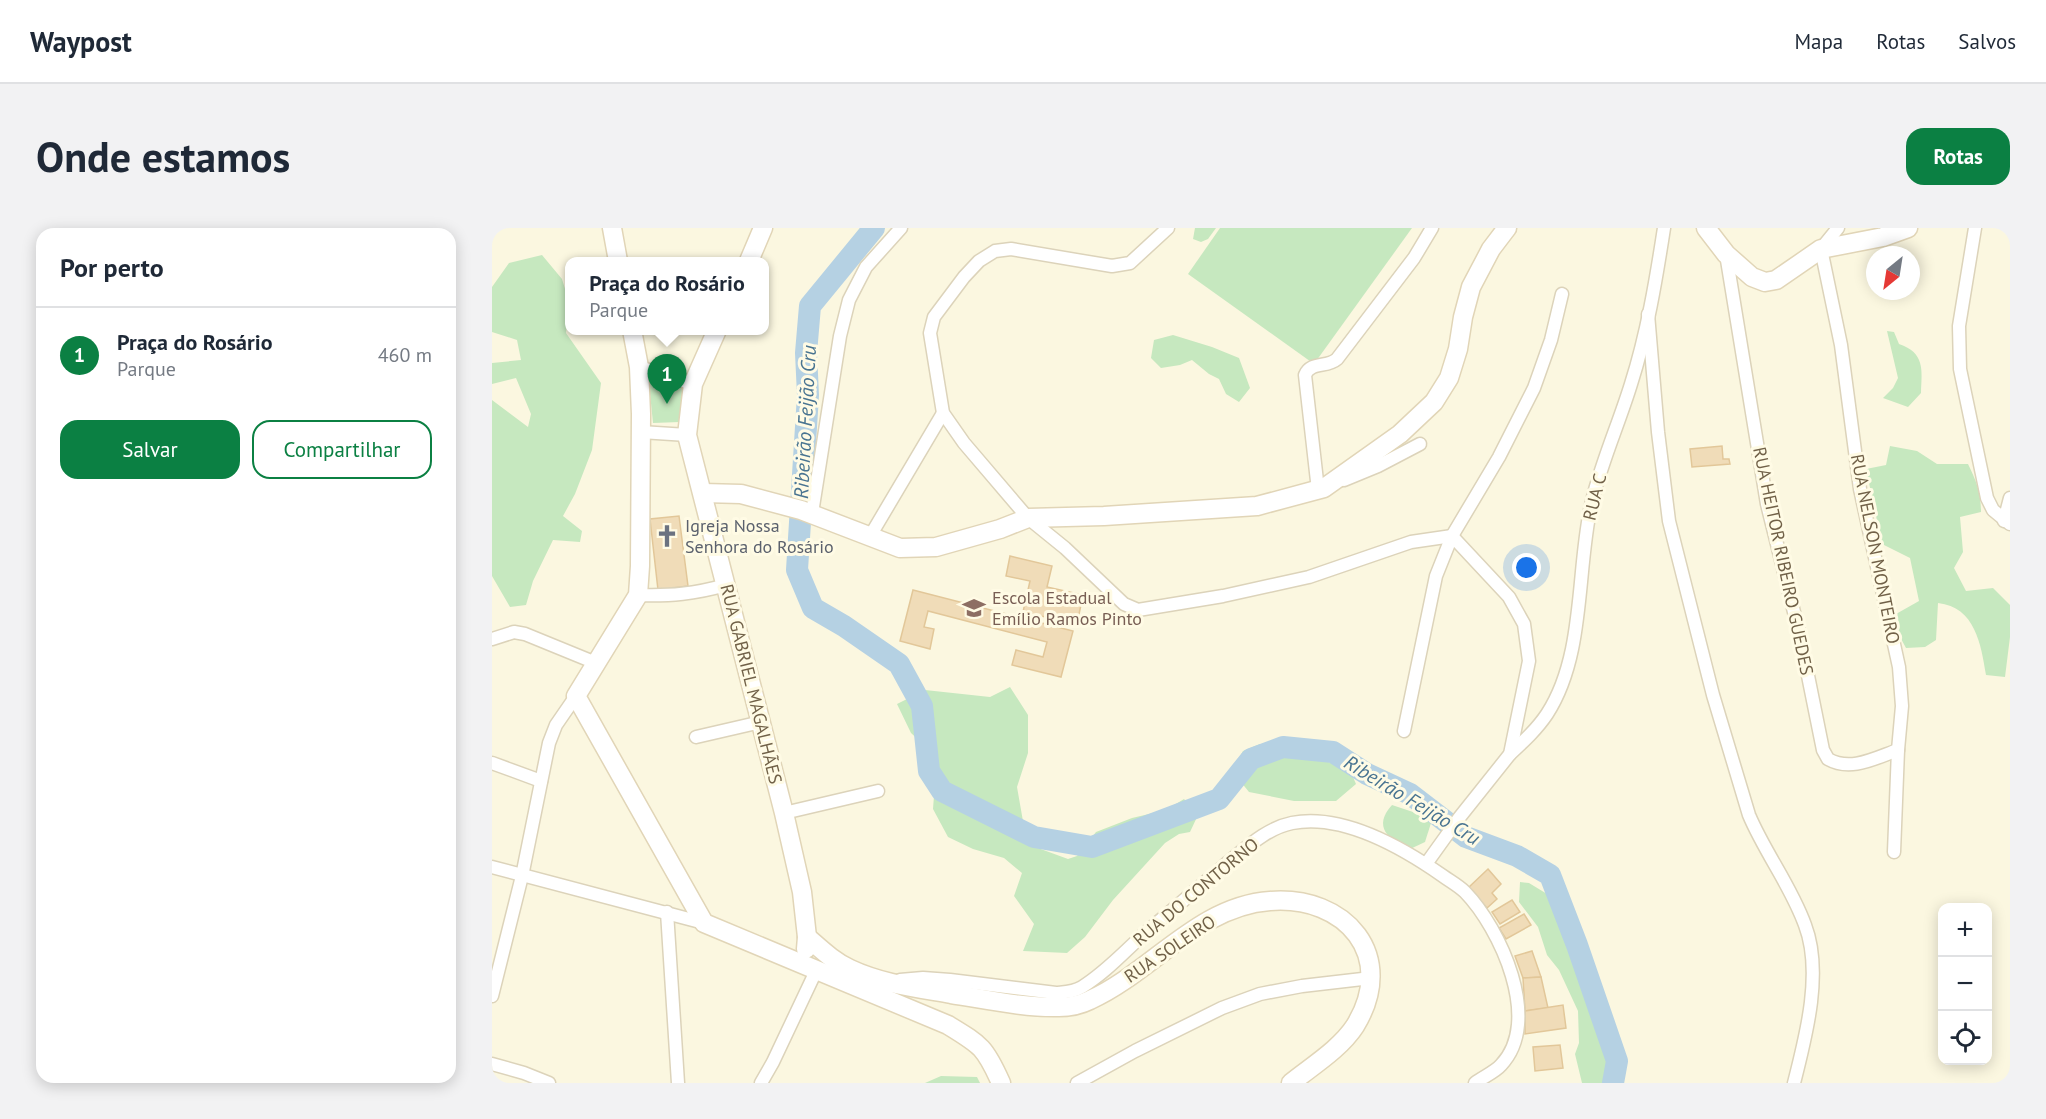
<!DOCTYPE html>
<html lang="pt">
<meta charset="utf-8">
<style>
body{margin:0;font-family:"PT Sans",sans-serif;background:#f2f2f3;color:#1f2937}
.controls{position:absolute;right:18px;bottom:18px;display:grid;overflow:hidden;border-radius:12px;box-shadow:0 3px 15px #0003}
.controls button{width:54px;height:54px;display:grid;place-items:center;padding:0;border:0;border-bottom:2px solid #e0e1e3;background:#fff;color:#1f2937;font:30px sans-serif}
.compass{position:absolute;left:1374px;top:18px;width:54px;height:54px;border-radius:50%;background:#fff;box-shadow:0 3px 15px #0003;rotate:210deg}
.you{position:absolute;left:1035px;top:340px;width:21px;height:21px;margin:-15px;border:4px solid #fff;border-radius:50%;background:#1a73e8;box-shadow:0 0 0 9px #1a73e833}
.badge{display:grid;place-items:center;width:39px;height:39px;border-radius:50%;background:#0b8043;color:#fff;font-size:20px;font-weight:700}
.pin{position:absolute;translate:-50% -50px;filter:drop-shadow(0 2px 3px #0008)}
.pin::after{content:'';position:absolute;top:32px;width:21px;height:18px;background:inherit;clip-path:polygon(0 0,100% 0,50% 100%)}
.popup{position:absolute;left:73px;top:29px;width:204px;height:78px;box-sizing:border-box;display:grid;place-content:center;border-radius:12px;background:#fff;filter:drop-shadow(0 2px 4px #0005);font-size:20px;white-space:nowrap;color:#747a83}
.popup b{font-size:22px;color:#1f2937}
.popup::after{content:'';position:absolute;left:50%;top:100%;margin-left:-12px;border:12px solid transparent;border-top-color:#fff}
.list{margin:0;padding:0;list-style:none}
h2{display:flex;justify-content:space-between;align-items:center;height:78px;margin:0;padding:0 24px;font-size:26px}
h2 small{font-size:20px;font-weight:400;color:#747a83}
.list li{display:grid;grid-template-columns:39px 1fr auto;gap:18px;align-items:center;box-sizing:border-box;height:96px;padding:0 24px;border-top:2px solid #e0e1e3}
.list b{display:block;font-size:22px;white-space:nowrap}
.list p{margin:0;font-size:20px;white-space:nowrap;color:#747a83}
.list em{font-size:20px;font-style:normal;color:#747a83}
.actions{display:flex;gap:12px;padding:18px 24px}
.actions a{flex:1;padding:14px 0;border:2px solid #0b8043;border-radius:18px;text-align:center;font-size:21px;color:#0b8043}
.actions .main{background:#0b8043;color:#fff}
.icon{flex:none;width:33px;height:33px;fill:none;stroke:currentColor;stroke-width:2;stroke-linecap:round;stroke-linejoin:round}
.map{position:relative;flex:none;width:1518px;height:855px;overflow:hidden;border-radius:18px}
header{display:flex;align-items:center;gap:36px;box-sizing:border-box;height:84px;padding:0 30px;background:#fff;border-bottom:2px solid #e0e1e3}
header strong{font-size:28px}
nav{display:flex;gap:33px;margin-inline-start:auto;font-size:21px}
.intro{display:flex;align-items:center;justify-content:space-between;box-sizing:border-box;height:144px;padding:0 36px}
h1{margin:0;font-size:42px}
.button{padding:15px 27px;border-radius:18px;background:#0b8043;color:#fff;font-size:21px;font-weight:700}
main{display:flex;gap:36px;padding:0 36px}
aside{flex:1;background:#fff;border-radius:18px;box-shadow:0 3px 15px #0003}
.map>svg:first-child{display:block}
.green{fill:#c6e8bf}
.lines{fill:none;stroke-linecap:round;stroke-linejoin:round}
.stream{stroke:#9cbed5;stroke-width:4}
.river{stroke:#b5d1e3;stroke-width:22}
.building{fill:#f0dcb8;stroke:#e2c799;stroke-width:1.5}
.street-casing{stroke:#dcd3ba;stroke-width:15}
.secondary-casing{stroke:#e1d5b7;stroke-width:21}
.street{stroke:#fff;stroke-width:12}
.secondary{stroke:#fff;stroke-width:18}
.labels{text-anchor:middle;stroke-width:6;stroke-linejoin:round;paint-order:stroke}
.street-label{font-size:18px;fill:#716148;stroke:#fffbe5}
.worship-label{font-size:18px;fill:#5b616d;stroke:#fffbe5;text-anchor:start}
.education-label{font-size:18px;fill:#785e54;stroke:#fffbe5;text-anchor:start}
.water-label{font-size:20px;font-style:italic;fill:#497491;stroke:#fffbe5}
</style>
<header>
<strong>Waypost</strong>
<nav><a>Mapa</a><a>Rotas</a><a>Salvos</a></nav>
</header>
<div class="intro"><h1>Onde estamos</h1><a class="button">Rotas</a></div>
<main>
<aside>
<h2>Por perto<small></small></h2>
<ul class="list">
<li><span class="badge">1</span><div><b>Praça do Rosário</b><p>Parque</p></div><em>460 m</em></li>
</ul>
<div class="actions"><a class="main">Salvar</a><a>Compartilhar</a></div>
</aside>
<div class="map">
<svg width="1518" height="855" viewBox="0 0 1518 855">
<rect width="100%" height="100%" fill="#fbf7e0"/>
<g class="green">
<polygon points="703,0 724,0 716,11 709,14 701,11"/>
<polygon points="728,0 920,0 822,136 696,46"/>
<polygon points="50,27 70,51 77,74 74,105 109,155 100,222 83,266 71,288 90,303 88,314 61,312 41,353 34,377 18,379 0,348 0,172 36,199 39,186 24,150 0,156 0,135 29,132 25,112 0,104 0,59 17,35"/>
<path d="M1395,103L1402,104L1407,116C1433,125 1430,141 1429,165L1416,179L1391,170L1401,160L1406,150Z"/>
<polygon points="681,107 720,119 747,130 758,160 747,174 734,166 727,151 717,146 700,132 688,137 669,140 659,130 662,112"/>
<polygon points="156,146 195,157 188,194 161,195"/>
<path d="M1398,218L1425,223L1445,236H1476C1484,252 1489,265 1489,284L1468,289L1471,324L1462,340L1474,363L1501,360L1518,377V409L1513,449L1494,447C1489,416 1483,379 1446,375L1444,412L1433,419L1414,420L1407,407L1404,386L1427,373L1418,330L1390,316L1374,241L1394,237Z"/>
<polygon points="518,459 536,487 536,525 525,559 535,616 576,631 585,628 604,604 640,590 674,582 692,571 706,587 698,604 687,606 673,615 621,672 593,709 575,725 531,723 542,696 522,668 530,645 512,630 481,621 456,609 441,581 445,529 419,505 405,476 433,462 498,469"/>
<path d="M768,516C798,526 829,529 858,542L864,556L844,573H802L757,564L740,543L751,523Z"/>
<path d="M900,577L921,584L939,595L933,614L916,622C897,611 880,599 900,577Z"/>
<polygon points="1028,654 1037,655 1060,669 1074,703 1117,833 1118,849 1116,855 1090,855 1083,826 1087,815 1086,783 1067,742 1055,727 1046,699 1027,674"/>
<polygon points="449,848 485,849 488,855 433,855"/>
</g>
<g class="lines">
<polyline class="stream" points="1515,855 1518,850"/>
<polyline class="river" points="382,0 318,78 314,125 316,167 305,342 321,380 352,398 407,436 430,478 437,543 450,563 542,609 600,619 727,571 759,531 791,519 841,524 875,546 918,566 974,609 1025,628 1058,647 1085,717 1125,833 1121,855"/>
</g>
<g class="building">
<polygon points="1230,218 1231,231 1237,231 1238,236 1200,239 1198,221"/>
<polygon points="187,288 196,358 166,362 158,291"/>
<polygon points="518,328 560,338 555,359 591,367 585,396 531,384 538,353 514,348"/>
<polygon points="421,362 581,403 569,449 520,437 524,422 551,429 555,414 436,383 432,399 442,401 438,421 408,413"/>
<polygon points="996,641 1009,656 1000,665 1005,671 995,680 976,660"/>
<polygon points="1020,672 1028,684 1008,696 1000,684"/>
<polygon points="1032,686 1039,697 1014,711 1007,700"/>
<polygon points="1040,723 1049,749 1031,750 1023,728"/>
<polygon points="1049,749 1056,780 1033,783 1031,750"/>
<polygon points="1071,777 1074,800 1033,806 1033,783"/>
<polygon points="1068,817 1071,840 1043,843 1041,819"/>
</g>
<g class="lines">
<g class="street-casing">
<g id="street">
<polyline points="676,0 638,35 620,38 519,21 503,23 487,33 472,49 442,89 438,105 451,185 472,215 536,290 573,320 632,376 646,382 731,368 817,349 919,314 960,308 1017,369 1032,396 1037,433 1018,526 967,590 934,636"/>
<polyline points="1346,0 1329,21 1349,117 1368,261 1407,439 1410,478 1406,522 1402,624"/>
<polyline points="1483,0 1467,98 1468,141 1495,270 1501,282 1518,296"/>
<path d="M1234,26L1275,276L1308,408L1331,522L1336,531C1359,544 1383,530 1406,522"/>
<path d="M1156,86L1166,204L1177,293L1221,467L1257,587C1273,625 1299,658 1313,697C1331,744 1314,808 1302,855"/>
<polyline points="147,139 201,156"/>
<polyline points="149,204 195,207"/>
<polyline points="852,252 886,238 928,216"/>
<path d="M826,262L813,147C819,133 835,140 845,131L922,30L940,0"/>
<polyline points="320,285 348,108 357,72 374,39 409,0"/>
<polyline points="1512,293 1518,270"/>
<polyline points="377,310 451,185"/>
<path d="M146,367C179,368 202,366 234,357"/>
<polyline points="0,411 22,404 33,406 104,435"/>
<polyline points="912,503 944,348 960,308 1007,229 1042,160 1059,112 1070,66"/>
<polyline points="204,509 269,494"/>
<path d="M1018,526C1032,513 1045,501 1055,486C1094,426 1084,340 1100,273C1110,233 1127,195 1139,156C1155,106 1164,52 1172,0"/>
<polyline points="0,535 49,553"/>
<polyline points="292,585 386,563"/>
<polyline points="0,639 212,695"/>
<polyline points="175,684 186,855"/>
<path d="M408,752L431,750L458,752L564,765C574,764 582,764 590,759C613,745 632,724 652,706C680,682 708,659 735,635C754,620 775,600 800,595C851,585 911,620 951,648C958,653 967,658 973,664C1008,700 1051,793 1009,837C1003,844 991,849 983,855"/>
<polyline points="0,768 30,648 57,515 64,497 84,468"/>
<polyline points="0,836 32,845 57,855"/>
<polyline points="269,855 281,834 324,743"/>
<polyline points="585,855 643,823 730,780 768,766 810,758 879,750"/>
</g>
</g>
<g class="secondary-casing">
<g id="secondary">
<polyline points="120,0 126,33"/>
<polyline points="1214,0 1234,26 1260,49 1273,54 1284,52 1329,21 1391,9 1416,0"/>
<polyline points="257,33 271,0"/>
<path d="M140,102L147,139L149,186L148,338L146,367L84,468L212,695L456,797C489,817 493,819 509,855"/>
<polyline points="225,102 201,156 195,207 292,585 310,664 315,709 314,721"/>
<polyline points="211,265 249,266 309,282 408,320 444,319 508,301 536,290 612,288 765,278 832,260 908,206 942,174 957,150 966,121 971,89 979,59 999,21 1015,0"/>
<path d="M315,709C329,721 341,733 358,741C390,756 425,760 459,766C492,771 533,780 567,779C578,779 588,777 598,772C660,744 706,678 778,673C854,667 906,728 863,798C848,821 820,838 799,855"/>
</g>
</g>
<use href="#street" class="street"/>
<use href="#secondary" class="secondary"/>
</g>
<defs>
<g id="church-bare" transform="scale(1.8)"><path d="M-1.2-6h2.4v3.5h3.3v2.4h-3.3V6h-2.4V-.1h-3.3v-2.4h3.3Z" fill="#6b7280" stroke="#fffbe5" stroke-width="2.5" paint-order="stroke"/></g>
<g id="school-bare" transform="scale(1.8)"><path d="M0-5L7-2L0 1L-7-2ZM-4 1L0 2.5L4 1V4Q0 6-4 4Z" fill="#8d6e63" stroke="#fffbe5" stroke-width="2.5" paint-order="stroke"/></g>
</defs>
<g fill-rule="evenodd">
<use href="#church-bare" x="175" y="308"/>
<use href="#school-bare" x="482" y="380"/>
</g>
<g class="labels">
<g class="street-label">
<text transform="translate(1103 269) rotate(-76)" y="6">RUA C</text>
<text transform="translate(1383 321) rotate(79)" y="6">RUA NELSON MONTEIRO</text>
<text transform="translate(1291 333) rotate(78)" y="6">RUA HEITOR RIBEIRO GUEDES</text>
<text transform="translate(259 456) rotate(76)" y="6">RUA GABRIEL MAGALHÃES</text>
<text transform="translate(704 664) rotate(-40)" y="6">RUA DO CONTORNO</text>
<text transform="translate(678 721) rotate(-34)" y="6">RUA SOLEIRO</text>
</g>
<g class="worship-label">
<text x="193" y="304">Igreja Nossa<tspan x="193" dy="21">Senhora do Rosário</tspan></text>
</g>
<g class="education-label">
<text x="500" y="376">Escola Estadual<tspan x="500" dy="21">Emílio Ramos Pinto</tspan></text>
</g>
<g class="water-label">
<text transform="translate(313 194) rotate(-87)" y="7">Ribeirão Feijão Cru</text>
<text transform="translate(920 572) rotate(31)" y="7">Ribeirão Feijão Cru</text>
</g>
</g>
</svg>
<div class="controls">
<button>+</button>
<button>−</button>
<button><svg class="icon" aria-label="locate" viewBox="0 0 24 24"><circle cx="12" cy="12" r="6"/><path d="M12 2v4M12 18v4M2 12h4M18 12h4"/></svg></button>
</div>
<svg class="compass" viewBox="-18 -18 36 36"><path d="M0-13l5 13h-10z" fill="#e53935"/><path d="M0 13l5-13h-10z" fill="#747a83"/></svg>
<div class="you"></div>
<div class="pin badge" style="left:175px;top:176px">1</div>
<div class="popup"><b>Praça do Rosário</b>Parque</div>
</div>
</main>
